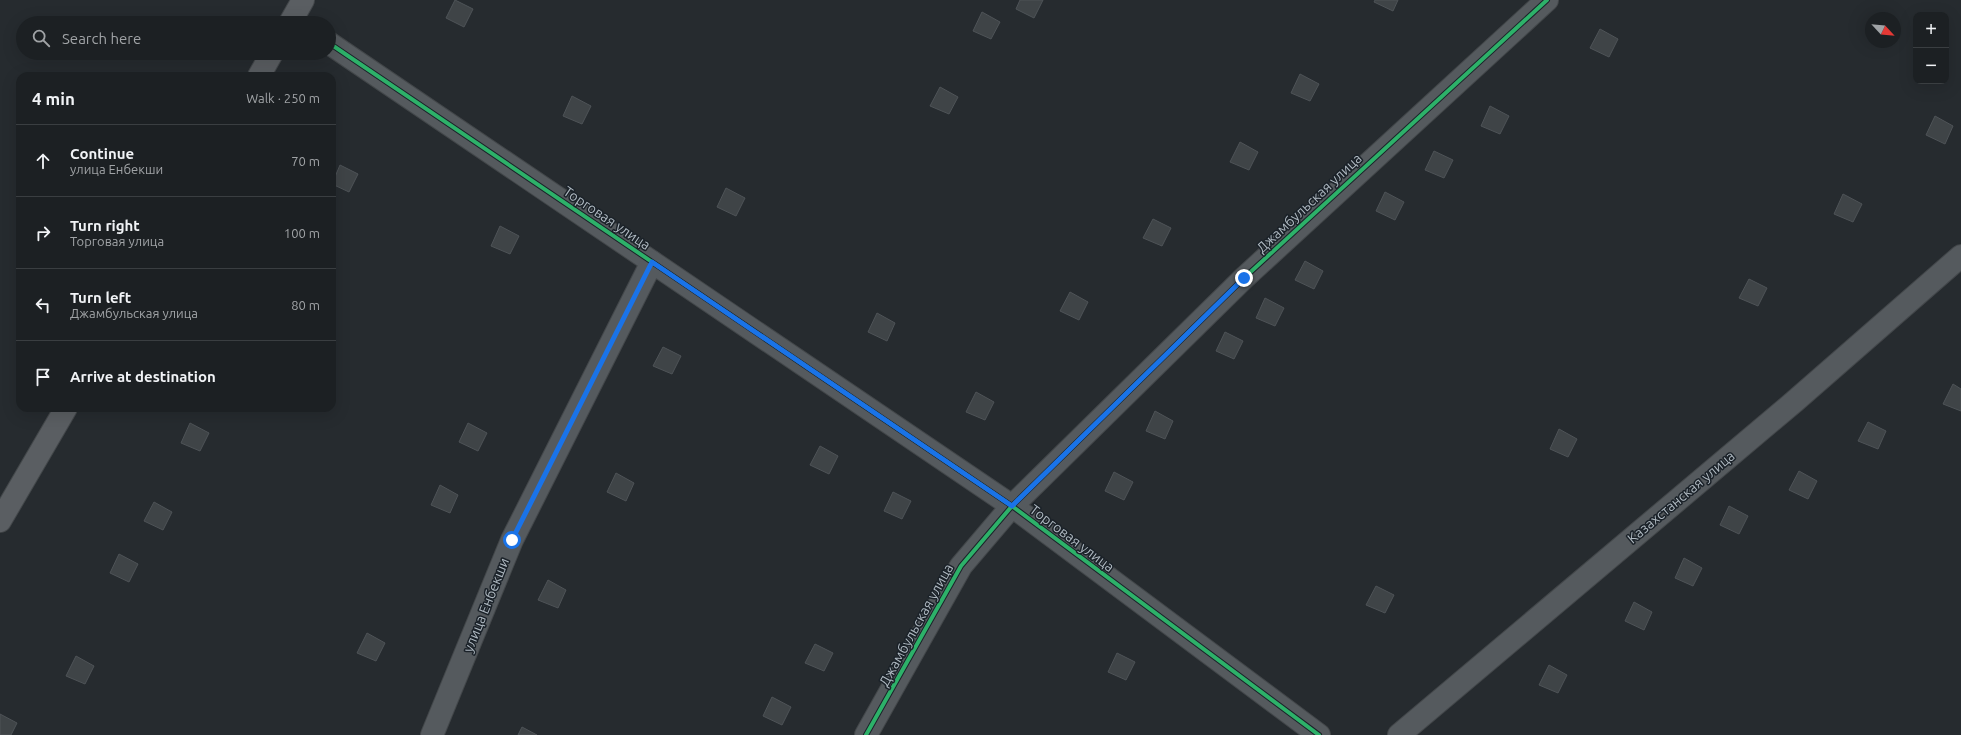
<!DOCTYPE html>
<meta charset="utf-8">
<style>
body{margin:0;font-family:Ubuntu,sans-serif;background:#292d30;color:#f1f3f6}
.controls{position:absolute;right:12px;top:12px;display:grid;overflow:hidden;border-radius:8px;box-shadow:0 4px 16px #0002}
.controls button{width:36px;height:36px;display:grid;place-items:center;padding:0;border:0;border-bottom:1px solid #3a3e41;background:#1c2023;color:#f1f3f6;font:20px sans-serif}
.compass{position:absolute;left:1865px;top:12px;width:36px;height:36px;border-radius:50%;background:#1c2023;box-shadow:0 4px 16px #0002;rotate:116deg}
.stop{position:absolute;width:12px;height:12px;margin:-9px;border:3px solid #1a73e8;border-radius:50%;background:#fff}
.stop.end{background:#1a73e8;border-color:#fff;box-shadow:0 1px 4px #0008}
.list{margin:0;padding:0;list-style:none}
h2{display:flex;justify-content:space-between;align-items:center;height:52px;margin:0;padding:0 16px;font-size:17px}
h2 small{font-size:13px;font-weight:400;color:#a0a3a6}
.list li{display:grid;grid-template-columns:26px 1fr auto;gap:12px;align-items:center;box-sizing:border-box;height:72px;padding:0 16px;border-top:1px solid #3a3e41}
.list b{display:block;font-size:15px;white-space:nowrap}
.list p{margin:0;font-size:13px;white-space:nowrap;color:#a0a3a6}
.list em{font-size:13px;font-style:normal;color:#a0a3a6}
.icon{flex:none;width:22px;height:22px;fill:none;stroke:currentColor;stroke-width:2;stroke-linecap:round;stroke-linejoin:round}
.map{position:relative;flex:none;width:1961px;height:735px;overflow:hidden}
.search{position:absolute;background:#1c2023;box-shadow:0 4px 16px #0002;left:16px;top:16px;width:320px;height:44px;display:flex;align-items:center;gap:10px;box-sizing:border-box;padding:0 14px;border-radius:22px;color:#a0a3a6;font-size:15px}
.panel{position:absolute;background:#1c2023;box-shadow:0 4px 16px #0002;left:16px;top:72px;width:320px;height:340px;border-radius:12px}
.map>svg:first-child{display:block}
.building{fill:#3f4447;stroke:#4e5357}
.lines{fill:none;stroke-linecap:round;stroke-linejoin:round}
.minor-casing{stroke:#43474a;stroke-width:24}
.secondary-casing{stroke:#43474a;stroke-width:24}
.minor{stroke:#555a5e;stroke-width:22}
.secondary{stroke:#5a5e62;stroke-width:22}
.cycleway-casing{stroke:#1b2229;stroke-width:6}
.cycleway{stroke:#2db169;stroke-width:4}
.route{stroke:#1a73e8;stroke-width:5}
.labels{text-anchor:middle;stroke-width:3;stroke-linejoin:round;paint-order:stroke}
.street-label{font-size:14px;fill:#afb9c1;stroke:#1b2229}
</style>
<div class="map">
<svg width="1961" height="735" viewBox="0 0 1961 735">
<rect width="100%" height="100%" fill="#262b2f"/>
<g class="building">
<polygon points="455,0 473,9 464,27 446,18"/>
<polygon points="1020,0 1043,0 1034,18 1016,9"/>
<polygon points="1375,0 1398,0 1393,11 1374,2"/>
<polygon points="982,12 1000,22 991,39 973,31"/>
<polygon points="1600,29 1618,39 1609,57 1590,48"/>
<polygon points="1300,74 1319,84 1310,101 1291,93"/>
<polygon points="940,87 958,97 949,114 930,106"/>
<polygon points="572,96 591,106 582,124 563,116"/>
<polygon points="1490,106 1509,116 1500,134 1481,126"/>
<polygon points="1935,116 1953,126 1945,144 1926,135"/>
<polygon points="1240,142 1258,152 1249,170 1230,162"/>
<polygon points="1434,151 1453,160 1444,178 1425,170"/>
<polygon points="340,165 358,174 349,192 332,184"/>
<polygon points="726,188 745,198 736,216 717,207"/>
<polygon points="1385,192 1404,202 1395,220 1376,211"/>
<polygon points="1843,194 1862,204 1853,222 1834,214"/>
<polygon points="1153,219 1171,228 1162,246 1143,238"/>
<polygon points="500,226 519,236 510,254 491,246"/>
<polygon points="1305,261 1323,271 1314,289 1295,280"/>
<polygon points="1749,279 1767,288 1758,306 1739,298"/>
<polygon points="1070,292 1088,302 1079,320 1060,311"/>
<polygon points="1265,298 1284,308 1275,326 1256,318"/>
<polygon points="877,313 895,323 887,341 868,332"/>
<polygon points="1225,332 1243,341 1234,359 1216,351"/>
<polygon points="663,347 681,356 672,374 653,366"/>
<polygon points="1953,384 1961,389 1961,411 1943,404"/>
<polygon points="976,392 994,402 985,420 966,412"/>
<polygon points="1155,411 1173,421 1165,439 1146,431"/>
<polygon points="1868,422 1886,431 1878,449 1858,441"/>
<polygon points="190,423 209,433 200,451 181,443"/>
<polygon points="468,423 487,433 478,451 459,442"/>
<polygon points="1559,429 1577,439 1568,457 1550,449"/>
<polygon points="820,446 838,456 829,474 810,465"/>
<polygon points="1799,471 1817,481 1808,499 1789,490"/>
<polygon points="1114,472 1133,482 1124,500 1105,491"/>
<polygon points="616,473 634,483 626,501 607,492"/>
<polygon points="440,485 458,495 450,513 431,505"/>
<polygon points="893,492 911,501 902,519 884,511"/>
<polygon points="154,502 172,512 163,530 144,521"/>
<polygon points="1729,506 1748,516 1739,534 1720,525"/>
<polygon points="119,554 138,564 129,582 110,573"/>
<polygon points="1684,558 1702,568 1693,586 1675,578"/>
<polygon points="548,580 566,590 558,608 538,600"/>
<polygon points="1376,586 1394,595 1385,613 1366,605"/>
<polygon points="1634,602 1652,612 1644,630 1625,621"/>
<polygon points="367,633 385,643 376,661 357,653"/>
<polygon points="815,644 833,653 824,671 805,663"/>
<polygon points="1117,653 1135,662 1126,680 1108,672"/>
<polygon points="76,656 94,666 85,684 66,676"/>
<polygon points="1549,665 1567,675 1558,693 1539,685"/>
<polygon points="772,697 791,707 782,725 763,716"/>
<polygon points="0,714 17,723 11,735 0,735"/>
<polygon points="522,727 537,735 518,735"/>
</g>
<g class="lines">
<g class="minor-casing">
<g id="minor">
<polyline points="329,43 1012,506 1319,735"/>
<polyline points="432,735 512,540 652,262"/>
<polyline points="866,735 961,566 1012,506 1244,278 1547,0"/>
<polyline points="1399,735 1795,401 1961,256"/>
</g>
</g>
<g class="secondary-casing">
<g id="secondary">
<polyline points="290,23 303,0"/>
<polyline points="259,76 272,53"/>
<polyline points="0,521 66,408"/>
</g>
</g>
<use href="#minor" class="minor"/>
<use href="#secondary" class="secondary"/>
<g class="cycleway-casing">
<g id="cycleway">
<polyline points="329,43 1012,506 1319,735"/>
<polyline points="866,735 961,566 1012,506 1244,278 1547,0"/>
</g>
</g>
<use href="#cycleway" class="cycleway"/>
</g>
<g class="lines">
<polyline class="route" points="512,540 652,262 1012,506 1244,278"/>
</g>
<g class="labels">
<g class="street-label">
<text transform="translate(1309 203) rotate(-43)" y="5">Джамбульская улица</text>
<text transform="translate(607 218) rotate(34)" y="5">Торговая улица</text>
<text transform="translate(1681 497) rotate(-40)" y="5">Казахстанская улица</text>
<text transform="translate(1072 538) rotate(37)" y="5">Торговая улица</text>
<text transform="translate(486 605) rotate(-68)" y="5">улица Енбекши</text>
<text transform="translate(916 625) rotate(-61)" y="5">Джамбульская улица</text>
</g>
</g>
</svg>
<div class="controls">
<button>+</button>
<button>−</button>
</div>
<svg class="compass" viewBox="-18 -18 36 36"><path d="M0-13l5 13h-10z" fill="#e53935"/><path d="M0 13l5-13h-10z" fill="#a0a3a6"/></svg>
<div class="stop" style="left:512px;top:540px"></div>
<div class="stop end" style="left:1244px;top:278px"></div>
<div class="search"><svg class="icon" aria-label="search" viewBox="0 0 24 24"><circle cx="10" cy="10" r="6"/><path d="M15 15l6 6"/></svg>Search here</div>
<section class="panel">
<h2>4 min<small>Walk · 250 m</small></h2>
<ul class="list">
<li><svg class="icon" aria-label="ahead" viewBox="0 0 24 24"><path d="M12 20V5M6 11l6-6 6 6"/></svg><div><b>Continue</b><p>улица Енбекши</p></div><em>70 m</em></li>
<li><svg class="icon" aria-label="right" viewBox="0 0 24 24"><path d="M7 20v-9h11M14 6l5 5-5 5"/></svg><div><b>Turn right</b><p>Торговая улица</p></div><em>100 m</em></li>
<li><svg class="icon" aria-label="left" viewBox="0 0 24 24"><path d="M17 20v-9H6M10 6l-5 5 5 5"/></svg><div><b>Turn left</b><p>Джамбульская улица</p></div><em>80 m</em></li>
<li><svg class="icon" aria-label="arrive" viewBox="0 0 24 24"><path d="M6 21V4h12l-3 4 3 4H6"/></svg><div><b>Arrive at destination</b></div></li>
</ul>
</section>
</div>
